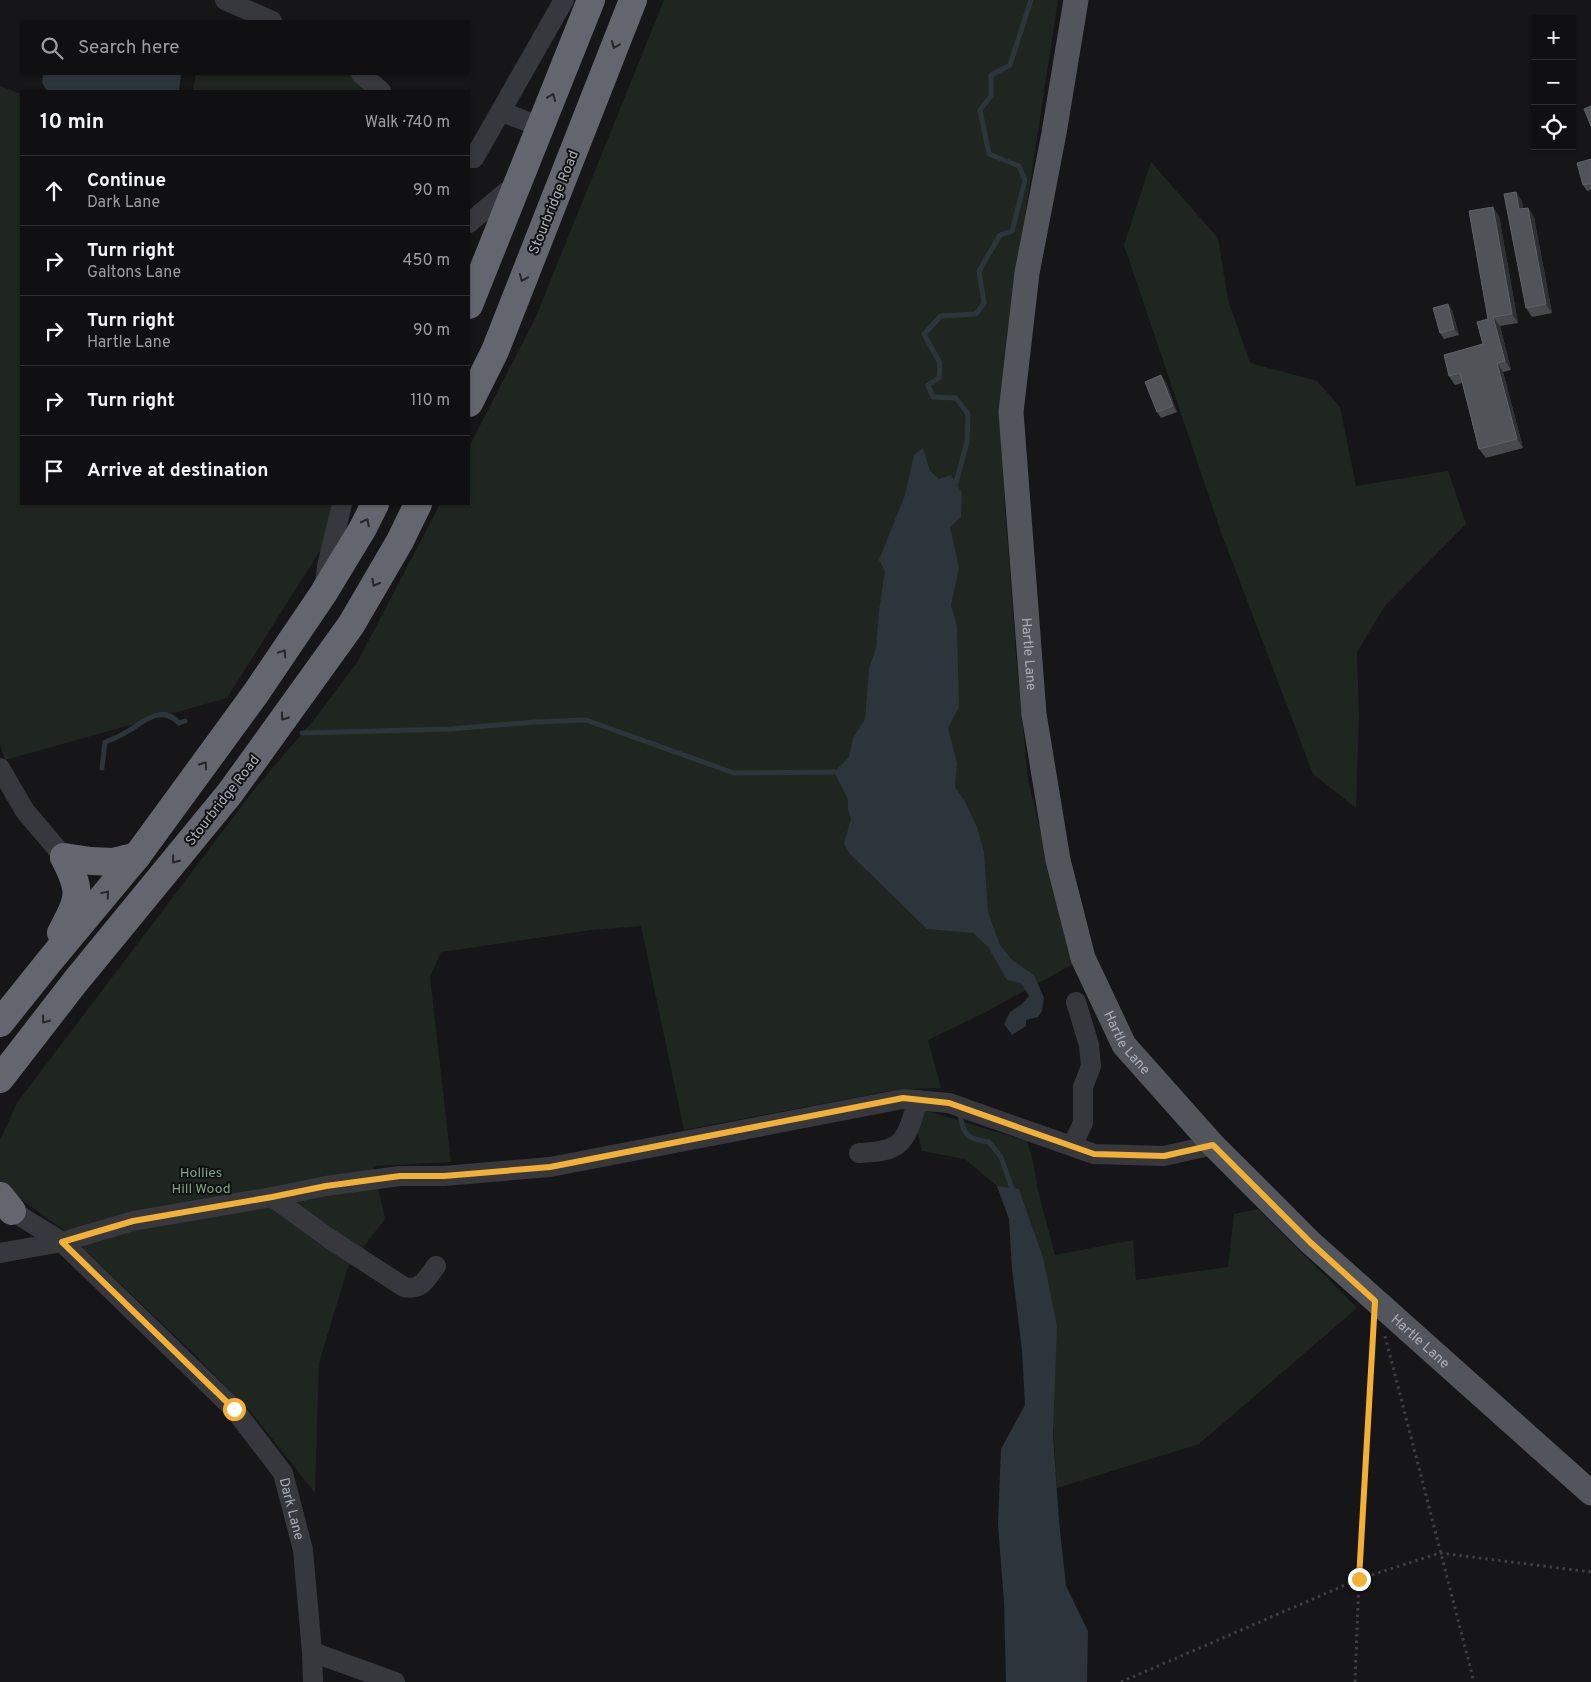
<!DOCTYPE html>
<meta charset="utf-8">
<style>
body{margin:0;font-family:Overpass,sans-serif;background:#19191b;color:#f1f3f6}
.controls{position:absolute;right:15px;top:15px;display:grid;overflow:hidden;border-radius:0px;box-shadow:0 1px 4px #0004}
.controls button{width:45px;height:45px;display:grid;place-items:center;padding:0;border:0;border-bottom:1px solid #303032;background:#101012;color:#f1f3f6;font:25px sans-serif}
.stop{position:absolute;width:15px;height:15px;margin:-11px;border:4px solid #f2b134;border-radius:50%;background:#fff}
.stop.end{background:#f2b134;border-color:#fff;box-shadow:0 1px 5px #0008}
.list{margin:0;padding:0;list-style:none}
h2{display:flex;justify-content:space-between;align-items:center;height:65px;margin:0;padding:0 20px;font-size:21px}
h2 small{font-size:16px;font-weight:400;color:#9c9d9f}
.list li{display:grid;grid-template-columns:32px 1fr auto;gap:15px;align-items:center;box-sizing:border-box;height:70px;padding:0 20px;border-top:1px solid #303032}
.list b{display:block;font-size:19px;white-space:nowrap}
.list p{margin:0;font-size:16px;white-space:nowrap;color:#9c9d9f}
.list em{font-size:16px;font-style:normal;color:#9c9d9f}
.icon{flex:none;width:28px;height:28px;fill:none;stroke:currentColor;stroke-width:2;stroke-linecap:round;stroke-linejoin:round}
.map{position:relative;flex:none;width:1591px;height:1682px;overflow:hidden}
.search{position:absolute;background:#101012;box-shadow:0 1px 4px #0004;left:20px;top:20px;width:450px;height:55px;display:flex;align-items:center;gap:12px;box-sizing:border-box;padding:0 18px;border-radius:0px;color:#9c9d9f;font-size:19px}
.panel{position:absolute;background:#101012;box-shadow:0 1px 4px #0004;left:20px;top:90px;width:450px;height:415px;border-radius:0px}
.map>svg:first-child{display:block}
.green{fill:#1e261f}
.water{fill:#2c353c}
.lines{fill:none;stroke-linecap:round;stroke-linejoin:round}
.stream{stroke:#2c353c;stroke-width:5}
.path{stroke:#3d3f44;stroke-width:3;stroke-dasharray:2.5 4;stroke-linecap:butt}
.minor{stroke:#37383d;stroke-width:20}
.major{stroke:#53555c;stroke-width:25}
.highway{stroke:#63666e;stroke-width:28}
.wall{fill:#47494d}
.shaded-wall{fill:#2f3033}
.building{fill:#525359;stroke:#5f6168}
.oneway{stroke:#26262a}
.route{stroke:#f2b134;stroke-width:6}
.labels{text-anchor:middle;stroke-width:4;stroke-linejoin:round;paint-order:stroke}
.street-label{font-size:14px;fill:#a8adb8;stroke:#111113}
.park-label{font-size:14px;fill:#7fa381;stroke:#111113}
</style>
<div class="map">
<svg width="1591" height="1682" viewBox="0 0 1591 1682">
<rect width="100%" height="100%" fill="#161618"/>
<g class="green">
<polygon points="664,0 1058,0 1020,249 1007,350 1004,493 1016,655 1028,780 1073,964 984,1013 928,1040 941,1088 900,1089 684,1130 641,926 591,930 441,952 430,977 451,1162 373,1166 385,1219 348,1267 319,1363 315,1493 251,1412 192,1352 65,1231 0,1184 0,1140 17,1103 253,791 317,716 358,661 440,504 469,504 469,447 535,319"/>
<polygon points="196,74 361,74 381,91 193,91"/>
<polygon points="0,86 21,94 21,504 332,504 330,535 227,698 5,760 0,745"/>
<polygon points="1151,162 1218,238 1228,300 1250,363 1317,381 1340,407 1356,486 1448,471 1466,524 1385,606 1357,652 1359,714 1356,808 1313,774 1221,532 1124,245"/>
<polygon points="907,1105 1027,1141 1033,1161 1038,1191 1055,1255 1133,1240 1136,1280 1228,1267 1234,1214 1258,1209 1357,1308 1199,1444 1057,1488 1043,1257 1019,1189 997,1186 965,1159 922,1151 916,1125"/>
</g>
<g class="water">
<polygon points="43,74 181,74 179,91 47,91 42,83"/>
<polygon points="923,448 930,471 939,479 951,475 962,493 961,517 950,527 959,568 951,605 957,626 959,707 948,728 957,763 955,787 964,800 977,827 984,852 988,912 1000,945 1012,960 1034,975 1044,998 1042,1011 1038,1017 1026,1020 1026,1026 1012,1035 1004,1024 1010,1012 1022,1004 1029,996 1021,983 1007,980 988,947 973,933 927,929 850,854 844,844 851,819 848,809 848,799 834,772 849,757 853,738 865,719 869,669 876,648 879,611 885,571 879,560 905,495 914,455"/>
<polygon points="997,1186 1019,1189 1043,1257 1057,1326 1053,1434 1059,1521 1066,1586 1088,1631 1087,1682 1006,1682 1004,1602 998,1524 1001,1449 1025,1405 1022,1350 1012,1269 1009,1219"/>
</g>
<g class="lines">
<g class="stream">
<polyline points="956,483 967,442 968,414 956,398 933,397 928,385 939,378 940,363 924,334 941,316 976,314 984,303 979,271 1000,235 1012,231 1025,180 1019,166 989,154 980,110 991,96 991,75 1010,65 1031,0"/>
<polyline points="302,733 450,729 535,722 586,720 734,773 834,772"/>
<path d="M102,768L105,742C114,739 122,735 130,730C145,720 163,705 179,723L185,721"/>
<path d="M960,1116C964,1137 969,1139 989,1142L1001,1157L1012,1188"/>
</g>
<g class="path">
<polyline points="1385,1336 1474,1682"/>
<polyline points="1121,1682 1359,1579 1440,1553 1591,1572"/>
<polyline points="1355,1682 1359,1579 1374,1327"/>
</g>
<g class="minor">
<polyline points="225,0 272,21"/>
<polyline points="361,74 381,91"/>
<polyline points="502,112 541,127"/>
<polyline points="469,158 474,158 564,0"/>
<polyline points="469,223 505,193 517,186"/>
<polyline points="325,584 327,566 342,504"/>
<polyline points="0,768 25,811 64,857"/>
<polyline points="1072,1146 1083,1123 1083,1087 1091,1066 1089,1045 1076,1002"/>
<path d="M859,1153C871,1152 889,1152 898,1144C910,1134 913,1114 918,1100"/>
<path d="M272,1197L330,1239L404,1287C422,1291 426,1279 436,1266"/>
<path id="s1" d="M12,1211L62,1242L234,1409L283,1473L303,1550L312,1652L313,1682"/>
<polyline points="0,1253 62,1242 133,1221 272,1197 326,1186 400,1176 444,1176 550,1167 903,1099 949,1103 1094,1154 1164,1156 1213,1145"/>
<polyline points="312,1652 395,1682"/>
</g>
<path class="major" id="s2" d="M1076,0L1054,133L1027,273L1011,412L1034,714L1058,860L1083,958L1124,1045L1213,1145L1310,1242L1591,1493"/>
<g class="highway">
<polyline points="469,305 591,0"/>
<polyline points="469,403 495,351 633,0"/>
<polyline points="64,857 91,861 113,862 137,856"/>
<path d="M61,933C79,898 83,894 64,857"/>
<polyline points="0,1023 52,958 137,856 256,693 323,594 363,528 375,504"/>
<polyline points="0,1079 75,982 230,793 351,625 400,541 418,504"/>
<polyline points="0,1196 12,1211"/>
</g>
</g>
<g class="wall">
<polygon points="1591,159 1591,190 1587,191 1583,185"/>
<polygon points="1522,201 1523,208 1528,208 1534,217 1552,313 1532,317 1526,308"/>
<polygon points="1499,216 1518,323 1500,326 1511,370 1503,372 1523,448 1486,458 1479,449 1462,383 1455,385 1449,376 1483,344 1488,319"/>
<polygon points="1452,310 1459,335 1444,339 1440,333"/>
<polygon points="1166,382 1177,412 1161,418 1157,412"/>
</g>
<g class="shaded-wall">
<polygon points="1516,192 1522,201 1525,218 1519,209"/>
<polygon points="1493,207 1499,216 1518,323 1512,314"/>
<polygon points="1528,208 1534,217 1552,313 1546,304"/>
<polygon points="1448,304 1452,310 1459,335 1454,329"/>
<polygon points="1493,317 1500,326 1511,370 1505,361"/>
<polygon points="1497,363 1503,372 1523,448 1517,439"/>
<polygon points="1161,375 1166,382 1177,412 1173,406"/>
</g>
<g class="building">
<polygon points="1591,106 1591,126 1584,109"/>
<polygon points="1591,159 1591,183 1583,185 1577,163"/>
<polygon points="1516,192 1519,209 1528,208 1546,304 1526,308 1504,194"/>
<polygon points="1493,207 1512,314 1493,317 1505,361 1497,363 1517,439 1479,449 1460,373 1449,376 1444,355 1483,344 1477,322 1488,319 1469,211"/>
<polygon points="1448,304 1454,329 1440,333 1433,308"/>
<polygon points="1161,375 1173,406 1157,412 1145,382"/>
</g>
<defs><path id="oneway-chevron" d="M-2-3.5L2.5 0L-2 3.5" fill="none" stroke-width="1.6" stroke-linecap="round" stroke-linejoin="round" transform="scale(1.25)"/></defs>
<g class="oneway">
<use href="#oneway-chevron" transform="translate(615 45) rotate(112)"/>
<use href="#oneway-chevron" transform="translate(552 97) rotate(-68)"/>
<use href="#oneway-chevron" transform="translate(523 278) rotate(112)"/>
<use href="#oneway-chevron" transform="translate(366 522) rotate(-63)"/>
<use href="#oneway-chevron" transform="translate(375 583) rotate(120)"/>
<use href="#oneway-chevron" transform="translate(283 653) rotate(-56)"/>
<use href="#oneway-chevron" transform="translate(284 717) rotate(126)"/>
<use href="#oneway-chevron" transform="translate(204 765) rotate(-54)"/>
<use href="#oneway-chevron" transform="translate(175 860) rotate(129)"/>
<use href="#oneway-chevron" transform="translate(106 894) rotate(-50)"/>
<use href="#oneway-chevron" transform="translate(45 1020) rotate(128)"/>
</g>
<g class="lines">
<polyline class="route" points="234,1409 62,1242 133,1221 272,1197 326,1186 400,1176 444,1176 550,1167 903,1098 949,1103 1094,1154 1164,1156 1213,1145 1310,1242 1375,1301 1359,1579"/>
</g>
<g class="labels">
<g class="street-label">
<text transform="translate(553 202) rotate(-68)" y="5">Stourbridge Road</text>
<text dy="5" stroke="none"><textPath href="#s2" startOffset="660">Hartle Lane</textPath></text>
<text transform="translate(222 800) rotate(-52)" y="5">Stourbridge Road</text>
<text dy="5" stroke="none"><textPath href="#s2" startOffset="1065">Hartle Lane</textPath></text>
<text dy="5" stroke="none"><textPath href="#s2" startOffset="1485">Hartle Lane</textPath></text>
<text dy="5" stroke="none"><textPath href="#s1" startOffset="416">Dark Lane</textPath></text>
</g>
<g class="park-label">
<text x="201" y="1177">Hollies<tspan x="201" dy="16">Hill Wood</tspan></text>
</g>
</g>
</svg>
<div class="controls">
<button>+</button>
<button>−</button>
<button><svg class="icon" aria-label="locate" viewBox="0 0 24 24"><circle cx="12" cy="12" r="6"/><path d="M12 2v4M12 18v4M2 12h4M18 12h4"/></svg></button>
</div>
<div class="stop" style="left:234px;top:1409px"></div>
<div class="stop end" style="left:1359px;top:1579px"></div>
<div class="search"><svg class="icon" aria-label="search" viewBox="0 0 24 24"><circle cx="10" cy="10" r="6"/><path d="M15 15l6 6"/></svg>Search here</div>
<section class="panel">
<h2>10 min<small>Walk · 740 m</small></h2>
<ul class="list">
<li><svg class="icon" aria-label="ahead" viewBox="0 0 24 24"><path d="M12 20V5M6 11l6-6 6 6"/></svg><div><b>Continue</b><p>Dark Lane</p></div><em>90 m</em></li>
<li><svg class="icon" aria-label="right" viewBox="0 0 24 24"><path d="M7 20v-9h11M14 6l5 5-5 5"/></svg><div><b>Turn right</b><p>Galtons Lane</p></div><em>450 m</em></li>
<li><svg class="icon" aria-label="right" viewBox="0 0 24 24"><path d="M7 20v-9h11M14 6l5 5-5 5"/></svg><div><b>Turn right</b><p>Hartle Lane</p></div><em>90 m</em></li>
<li><svg class="icon" aria-label="right" viewBox="0 0 24 24"><path d="M7 20v-9h11M14 6l5 5-5 5"/></svg><div><b>Turn right</b></div><em>110 m</em></li>
<li><svg class="icon" aria-label="arrive" viewBox="0 0 24 24"><path d="M6 21V4h12l-3 4 3 4H6"/></svg><div><b>Arrive at destination</b></div></li>
</ul>
</section>
</div>
